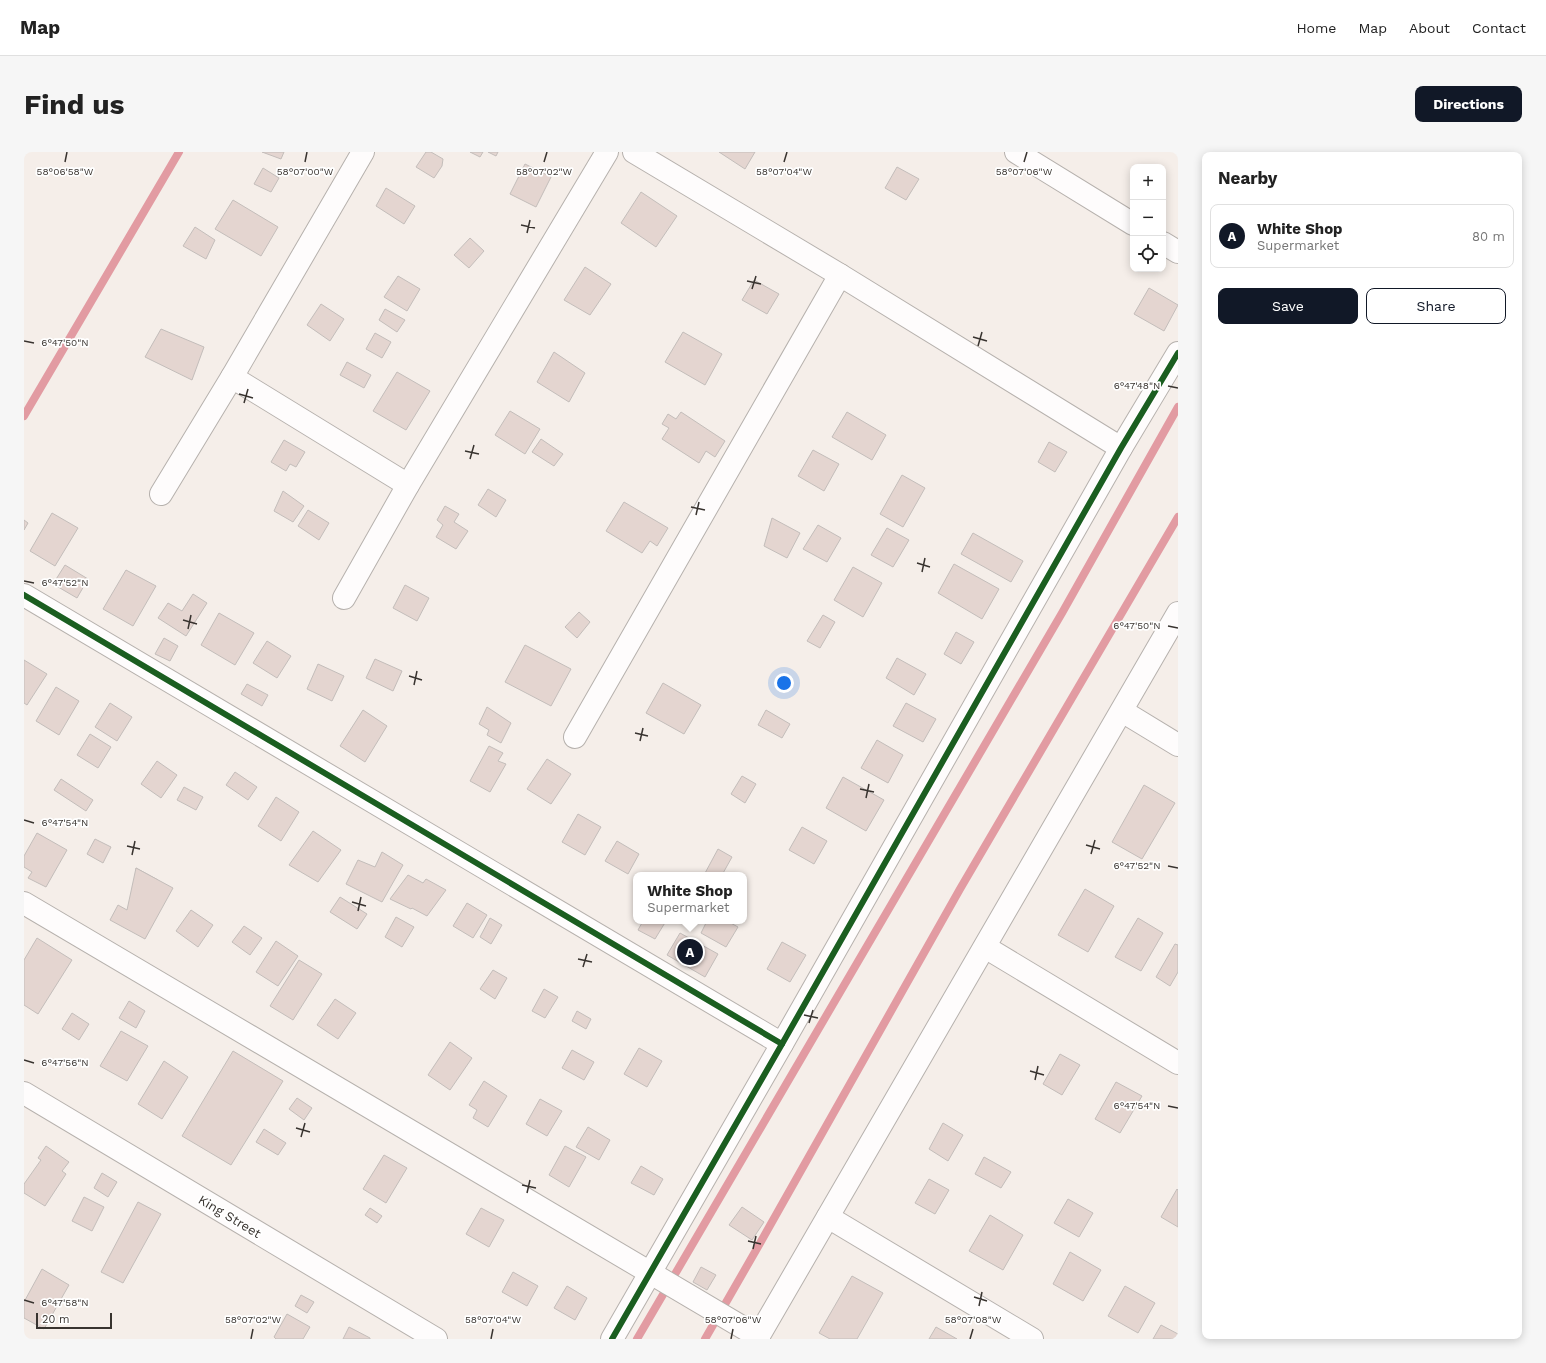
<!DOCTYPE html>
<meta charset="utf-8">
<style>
body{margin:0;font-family:"Work Sans",sans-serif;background:#f6f6f6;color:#222}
.controls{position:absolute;right:12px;top:12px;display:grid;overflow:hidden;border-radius:8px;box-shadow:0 2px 10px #0003}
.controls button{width:36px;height:36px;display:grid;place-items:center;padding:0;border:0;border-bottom:1px solid #e0e0e0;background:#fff;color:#222;font:20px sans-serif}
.scale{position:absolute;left:12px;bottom:10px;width:76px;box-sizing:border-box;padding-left:4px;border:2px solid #38332f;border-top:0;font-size:11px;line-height:14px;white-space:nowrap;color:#38332f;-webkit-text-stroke:3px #fff;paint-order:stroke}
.you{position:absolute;left:760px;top:531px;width:14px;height:14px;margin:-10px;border:3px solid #fff;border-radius:50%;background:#1a73e8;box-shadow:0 0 0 6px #1a73e833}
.badge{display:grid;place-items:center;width:26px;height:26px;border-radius:50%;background:#111827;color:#fff;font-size:13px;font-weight:700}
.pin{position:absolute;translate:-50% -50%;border:2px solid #fff;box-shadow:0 1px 4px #0006}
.popup{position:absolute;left:609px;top:720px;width:114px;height:52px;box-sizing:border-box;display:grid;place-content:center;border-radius:8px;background:#fff;filter:drop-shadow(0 1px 3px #0005);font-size:13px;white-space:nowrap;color:#767676}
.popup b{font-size:15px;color:#222}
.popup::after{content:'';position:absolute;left:50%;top:100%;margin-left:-8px;border:8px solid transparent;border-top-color:#fff}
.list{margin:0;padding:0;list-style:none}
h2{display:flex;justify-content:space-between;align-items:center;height:52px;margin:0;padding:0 16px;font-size:17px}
h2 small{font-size:13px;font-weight:400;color:#767676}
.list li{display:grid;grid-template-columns:26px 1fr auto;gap:12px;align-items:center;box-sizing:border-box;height:64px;margin:0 8px 8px;padding:0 8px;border:1px solid #e0e0e0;border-radius:8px}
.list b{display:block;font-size:15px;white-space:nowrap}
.list p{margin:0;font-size:13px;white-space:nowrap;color:#767676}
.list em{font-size:13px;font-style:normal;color:#767676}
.actions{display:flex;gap:8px;padding:12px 16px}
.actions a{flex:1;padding:9px 0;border:1px solid #111827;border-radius:8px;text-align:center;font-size:14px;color:#111827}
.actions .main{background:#111827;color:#fff}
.icon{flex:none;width:22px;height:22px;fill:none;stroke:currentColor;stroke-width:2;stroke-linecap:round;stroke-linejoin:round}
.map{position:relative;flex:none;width:1154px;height:1187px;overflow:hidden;border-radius:8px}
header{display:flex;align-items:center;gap:24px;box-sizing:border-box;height:56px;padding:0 20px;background:#fff;border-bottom:1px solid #e0e0e0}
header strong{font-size:19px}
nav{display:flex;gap:22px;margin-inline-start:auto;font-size:14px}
.intro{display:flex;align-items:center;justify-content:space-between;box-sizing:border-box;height:96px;padding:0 24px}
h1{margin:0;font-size:28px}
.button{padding:10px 18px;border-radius:8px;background:#111827;color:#fff;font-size:14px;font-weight:700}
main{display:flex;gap:24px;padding:0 24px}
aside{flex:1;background:#fff;border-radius:8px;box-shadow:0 2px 10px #0003}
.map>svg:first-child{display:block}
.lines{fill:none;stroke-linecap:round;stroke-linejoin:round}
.stream{stroke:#e29ba2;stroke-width:8}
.building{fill:#e4d5d0;stroke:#c3bdba}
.street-casing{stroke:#b6b1ad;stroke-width:24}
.street{stroke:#fefcfc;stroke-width:22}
.cycleway-casing{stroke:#fff;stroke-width:8}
.cycleway{stroke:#1b5e20;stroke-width:6}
.ticks{fill:none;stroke:#38332f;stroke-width:1.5}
.labels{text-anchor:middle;stroke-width:3.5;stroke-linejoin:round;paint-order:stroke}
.street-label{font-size:13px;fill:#38332f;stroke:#fff}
.ticks-label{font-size:10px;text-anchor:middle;fill:#38332f;stroke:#fff;stroke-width:3.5;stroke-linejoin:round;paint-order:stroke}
</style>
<header>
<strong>Map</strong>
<nav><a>Home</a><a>Map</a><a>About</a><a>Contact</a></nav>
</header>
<div class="intro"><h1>Find us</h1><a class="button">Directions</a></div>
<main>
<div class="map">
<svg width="1154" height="1187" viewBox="0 0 1154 1187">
<rect width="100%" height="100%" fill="#f5eee9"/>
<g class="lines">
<g class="stream">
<polyline points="0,264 155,0"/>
<polyline points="613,1187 1038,461 1154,255"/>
<polyline points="681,1187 735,1093 936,737 1154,365"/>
</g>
</g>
<g class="building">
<polygon points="238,0 260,0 257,7"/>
<polygon points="402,0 407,0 419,7 418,14 410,26 392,15"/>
<polygon points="446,0 459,0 456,5"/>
<polygon points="464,0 474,0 472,4"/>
<polygon points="695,0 731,0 721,17"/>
<polygon points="501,12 527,25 512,55 486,42"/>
<polygon points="873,15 895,27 882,48 861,36"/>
<polygon points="239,16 255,26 247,40 230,32"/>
<polygon points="362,36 391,54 380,72 352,54"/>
<polygon points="617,40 653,64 632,95 597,71"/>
<polygon points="209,48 254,75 237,104 191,77"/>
<polygon points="171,75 191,88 182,107 159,94"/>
<polygon points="446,86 460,99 445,116 430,103"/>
<polygon points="561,115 587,132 566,163 540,148"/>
<polygon points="374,124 396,137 383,159 360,145"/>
<polygon points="730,128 755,142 743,162 718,148"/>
<polygon points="1125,136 1154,153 1140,179 1110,162"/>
<polygon points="297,152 320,167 306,189 283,173"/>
<polygon points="361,157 381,168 373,180 355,168"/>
<polygon points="137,177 180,195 168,228 121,205"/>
<polygon points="659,180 698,202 681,233 641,210"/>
<polygon points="351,181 367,190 358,206 342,197"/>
<polygon points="530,200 561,221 545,250 513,230"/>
<polygon points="323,210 347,223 340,236 316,223"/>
<polygon points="373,220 406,239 382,278 349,259"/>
<polygon points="486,259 516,277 501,302 471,283"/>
<polygon points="657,260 701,289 691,305 682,299 675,311 638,287 645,276 638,272 644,262 652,267"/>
<polygon points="823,260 862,283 848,308 808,285"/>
<polygon points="517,287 539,302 530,314 508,300"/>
<polygon points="260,288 281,300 272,315 266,312 262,319 247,310"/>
<polygon points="1025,290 1043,300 1031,320 1014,310"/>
<polygon points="789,298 815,312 800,339 774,324"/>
<polygon points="878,323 901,336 879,375 856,362"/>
<polygon points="464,337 482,348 472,365 454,353"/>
<polygon points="259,339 280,354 269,370 250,359"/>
<polygon points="600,350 644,376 633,394 626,389 618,401 582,379"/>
<polygon points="421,354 435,362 430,370 444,379 432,397 412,385 419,373 413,368"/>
<polygon points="284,358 305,371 295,388 274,374"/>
<polygon points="28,361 54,376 31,414 6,399"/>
<polygon points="748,366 776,381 763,406 740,394"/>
<polygon points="0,368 4,371 0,378"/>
<polygon points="794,373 817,386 803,410 779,397"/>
<polygon points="863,376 885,388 869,415 847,403"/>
<polygon points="949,381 999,409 987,430 937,402"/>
<polygon points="930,412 975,437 958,467 914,441"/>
<polygon points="41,413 64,427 53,446 29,432"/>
<polygon points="829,415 858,431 839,465 810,448"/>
<polygon points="102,418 132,434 109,474 79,457"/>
<polygon points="381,433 405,446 393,469 369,456"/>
<polygon points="169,442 183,451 162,484 134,466 144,451 158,459"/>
<polygon points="555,460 566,470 553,486 541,475"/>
<polygon points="195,461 230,481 211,513 177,493"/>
<polygon points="799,463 811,470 796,496 783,489"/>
<polygon points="932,480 950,490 937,512 920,502"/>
<polygon points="140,486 154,494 146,509 131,502"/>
<polygon points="243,489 267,504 253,526 229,511"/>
<polygon points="501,493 547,517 527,554 481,530"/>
<polygon points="873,506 902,522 890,543 862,526"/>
<polygon points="351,507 378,519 369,539 342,526"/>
<polygon points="0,508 23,522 3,553 0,551"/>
<polygon points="294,512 320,524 308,549 283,537"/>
<polygon points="639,531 677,553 660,582 622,561"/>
<polygon points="223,532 244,543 238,554 217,542"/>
<polygon points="32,535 55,549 35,583 12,569"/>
<polygon points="86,551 108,565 93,589 71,575"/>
<polygon points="882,551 912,567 899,590 869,574"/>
<polygon points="463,555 487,571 477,591 463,583 465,578 455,572"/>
<polygon points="339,558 363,574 341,610 316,594"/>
<polygon points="742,558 766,572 758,586 734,573"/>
<polygon points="66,582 87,595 74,616 53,603"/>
<polygon points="853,588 879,603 864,631 837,616"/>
<polygon points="465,594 479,601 474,609 482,612 466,640 446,629"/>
<polygon points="523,607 547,622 527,652 503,637"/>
<polygon points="133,609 153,623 137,646 117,632"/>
<polygon points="211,620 233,635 224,648 202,633"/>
<polygon points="718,624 732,632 721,651 707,642"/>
<polygon points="819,625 860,648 842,679 802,656"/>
<polygon points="37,627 69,648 62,659 30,638"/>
<polygon points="1120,633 1151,651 1118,707 1088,690"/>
<polygon points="160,635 179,645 172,658 153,648"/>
<polygon points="252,645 275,660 257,689 234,674"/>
<polygon points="554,662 577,675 561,703 538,690"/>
<polygon points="778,675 803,689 790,712 765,698"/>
<polygon points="289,679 317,698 294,730 265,713"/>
<polygon points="13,681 43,698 22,735 4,726 8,720 0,715 0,704"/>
<polygon points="71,687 87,695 79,711 63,702"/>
<polygon points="593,689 615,702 604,722 581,709"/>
<polygon points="694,697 708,705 698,723 680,723"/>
<polygon points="358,700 379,713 358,750 322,732 334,708 351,715"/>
<polygon points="112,716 134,728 128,740 118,734 115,739"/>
<polygon points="112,716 149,736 121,787 86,768 94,753 103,758"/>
<polygon points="384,723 399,731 402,727 422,738 403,764 388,756 387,757 366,747"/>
<polygon points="1061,737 1090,754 1064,800 1034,783"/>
<polygon points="316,745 343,762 333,777 306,760"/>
<polygon points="443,751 463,763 449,786 429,774"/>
<polygon points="167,758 189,773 174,795 152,779"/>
<polygon points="372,765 390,775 378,795 361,785"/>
<polygon points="466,766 478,773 467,792 456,785"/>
<polygon points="1114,766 1139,781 1117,819 1091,805"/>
<polygon points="619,769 642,769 631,787 614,778"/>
<polygon points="683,769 703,769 714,775 702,795 677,781"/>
<polygon points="220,774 238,786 226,803 208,790"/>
<polygon points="656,781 694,802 681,825 643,803"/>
<polygon points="13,786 48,808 14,862 0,853 0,808"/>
<polygon points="252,789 274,804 254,834 232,820"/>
<polygon points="758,790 782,803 766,830 743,817"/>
<polygon points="1151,792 1154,793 1154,820 1146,834 1132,825"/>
<polygon points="275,808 298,822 269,868 246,854"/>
<polygon points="469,818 483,826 471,847 456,837"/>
<polygon points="520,837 534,845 521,866 508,859"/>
<polygon points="311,847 332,861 314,887 293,873"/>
<polygon points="105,849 121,859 112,876 95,866"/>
<polygon points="553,859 567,867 562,877 548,869"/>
<polygon points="48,861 65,872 55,888 38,877"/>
<polygon points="97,879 124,894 103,929 76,914"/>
<polygon points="426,890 448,906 426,938 404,923"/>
<polygon points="615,896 638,909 623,935 600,922"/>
<polygon points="548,898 570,910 560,928 538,916"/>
<polygon points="209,899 259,929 207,1013 158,984"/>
<polygon points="1036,902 1056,913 1038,943 1019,932"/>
<polygon points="140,909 164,925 138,967 114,952"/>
<polygon points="460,929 483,944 464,975 449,966 453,958 445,953"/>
<polygon points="1092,930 1118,944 1096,981 1071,967"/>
<polygon points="273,946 288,956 280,968 265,957"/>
<polygon points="516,947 538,959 523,984 502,972"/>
<polygon points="919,971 939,983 924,1009 905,997"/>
<polygon points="564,975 586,988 575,1008 552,995"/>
<polygon points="240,977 262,991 254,1003 232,990"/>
<polygon points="22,994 45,1010 38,1019 42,1022 21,1054 0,1041 0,1032 17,1008 14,1006"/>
<polygon points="541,994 562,1005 545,1035 525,1023"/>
<polygon points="360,1003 383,1016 362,1051 339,1037"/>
<polygon points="960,1005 987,1020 977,1036 951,1022"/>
<polygon points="617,1014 639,1027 630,1043 607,1031"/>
<polygon points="78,1021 93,1030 84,1045 70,1036"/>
<polygon points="905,1027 925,1038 911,1062 891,1051"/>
<polygon points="1153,1037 1154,1038 1154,1075 1137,1065"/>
<polygon points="60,1045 80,1055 68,1079 48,1069"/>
<polygon points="1044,1047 1069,1061 1055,1085 1030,1071"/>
<polygon points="114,1050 137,1062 99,1131 77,1120"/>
<polygon points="718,1055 740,1070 728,1088 705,1073"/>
<polygon points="346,1056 358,1064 353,1071 341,1063"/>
<polygon points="457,1056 480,1068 465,1095 442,1082"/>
<polygon points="966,1063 999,1083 979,1118 945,1099"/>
<polygon points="1046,1100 1077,1118 1059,1149 1029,1132"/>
<polygon points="677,1115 692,1123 683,1138 669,1130"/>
<polygon points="18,1117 45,1133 20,1177 0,1166 0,1150"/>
<polygon points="489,1120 514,1134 503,1154 478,1140"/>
<polygon points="828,1124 859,1141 833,1187 806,1187 795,1181"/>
<polygon points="543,1134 563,1146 551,1168 530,1156"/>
<polygon points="1101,1134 1131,1151 1114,1181 1084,1164"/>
<polygon points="277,1143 290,1150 283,1161 271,1154"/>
<polygon points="263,1162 286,1175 279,1187 252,1187 250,1185"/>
<polygon points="1137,1173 1154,1182 1154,1187 1129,1187"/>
<polygon points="325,1175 346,1186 346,1187 319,1187"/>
<polygon points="912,1175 933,1187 905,1187"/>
</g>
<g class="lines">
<g class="street-casing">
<g id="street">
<polyline points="610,0 816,123 1097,296"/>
<polyline points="992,0 1109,72"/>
<polyline points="1139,91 1154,100"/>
<polyline points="208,225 384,333"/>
<polyline points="137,342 208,225 339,0"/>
<polyline points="0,443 758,892"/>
<polyline points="320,446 384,333 583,0"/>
<polyline points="1098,559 1154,593"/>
<polyline points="551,585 816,123"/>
<polyline points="0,751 735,1185"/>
<polyline points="961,795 1154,911"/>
<polyline points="0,941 412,1187"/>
<polyline points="804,1065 1008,1187"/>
<polyline points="588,1187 758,892 1097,296 1154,201"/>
<polyline points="733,1187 1154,461"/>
</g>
</g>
<use href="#street" class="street"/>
<g class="cycleway-casing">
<g id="cycleway">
<polyline points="0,443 758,892"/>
<polyline points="588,1187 758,892 1097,296 1154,201"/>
</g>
</g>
<use href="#cycleway" class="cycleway"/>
</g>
<path class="ticks" d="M41,10L43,0M281,10L283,0M520,10L523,0M760,10L763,0M1000,10L1003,0M497,73L511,76M503,81L506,68M723,129L737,132M728,137L732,124M949,185L963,189M0,189L10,191M954,194L958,180M1144,234L1154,236M215,242L229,246M220,251L224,237M441,299L455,302M446,307L450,293M667,355L681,358M672,363L675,350M893,411L906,415M898,420L901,406M0,429L10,431M159,468L173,472M1144,474L1154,476M164,477L167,463M385,524L398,528M390,533L393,519M611,581L624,584M616,589L619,576M836,637L850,640M842,646L845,632M0,668L10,671M1062,693L1076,697M103,694L116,697M1067,702L1071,688M108,703L111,689M1144,714L1154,716M328,750L342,754M334,759L337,745M554,807L568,810M559,815L563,802M780,863L794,866M785,871L789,858M0,908L10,911M1006,919L1020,923M1011,928L1014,914M1144,954L1154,956M272,976L286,980M277,985L281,971M498,1033L512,1036M503,1041L506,1028M724,1089L737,1092M729,1097L732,1084M950,1145L963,1149M0,1148L10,1151M955,1154L958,1140M227,1187L229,1177M467,1187L469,1177M707,1187L709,1177M946,1187L949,1177"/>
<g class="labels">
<g class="street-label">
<text transform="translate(206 1064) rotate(31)" y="5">King Street</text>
</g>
</g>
<g class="ticks-label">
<text x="41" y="23">58°06'58"W</text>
<text x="281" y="23">58°07'00"W</text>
<text x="520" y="23">58°07'02"W</text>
<text x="760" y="23">58°07'04"W</text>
<text x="1000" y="23">58°07'06"W</text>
<text x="41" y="194">6°47'50"N</text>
<text x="1113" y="237">6°47'48"N</text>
<text x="41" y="434">6°47'52"N</text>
<text x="1113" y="477">6°47'50"N</text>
<text x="41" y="674">6°47'54"N</text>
<text x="1113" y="717">6°47'52"N</text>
<text x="41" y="914">6°47'56"N</text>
<text x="1113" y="957">6°47'54"N</text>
<text x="41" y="1154">6°47'58"N</text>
<text x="229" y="1171">58°07'02"W</text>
<text x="469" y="1171">58°07'04"W</text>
<text x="709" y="1171">58°07'06"W</text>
<text x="949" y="1171">58°07'08"W</text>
</g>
</svg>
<div class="controls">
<button>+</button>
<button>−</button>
<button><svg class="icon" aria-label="locate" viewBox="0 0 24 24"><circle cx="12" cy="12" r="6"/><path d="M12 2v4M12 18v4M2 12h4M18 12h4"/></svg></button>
</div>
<div class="scale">20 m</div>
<div class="you"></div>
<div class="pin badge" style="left:666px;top:800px">A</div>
<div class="popup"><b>White Shop</b>Supermarket</div>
</div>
<aside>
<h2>Nearby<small></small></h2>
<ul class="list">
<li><span class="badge">A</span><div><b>White Shop</b><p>Supermarket</p></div><em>80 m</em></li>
</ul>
<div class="actions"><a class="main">Save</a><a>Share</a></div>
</aside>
</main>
